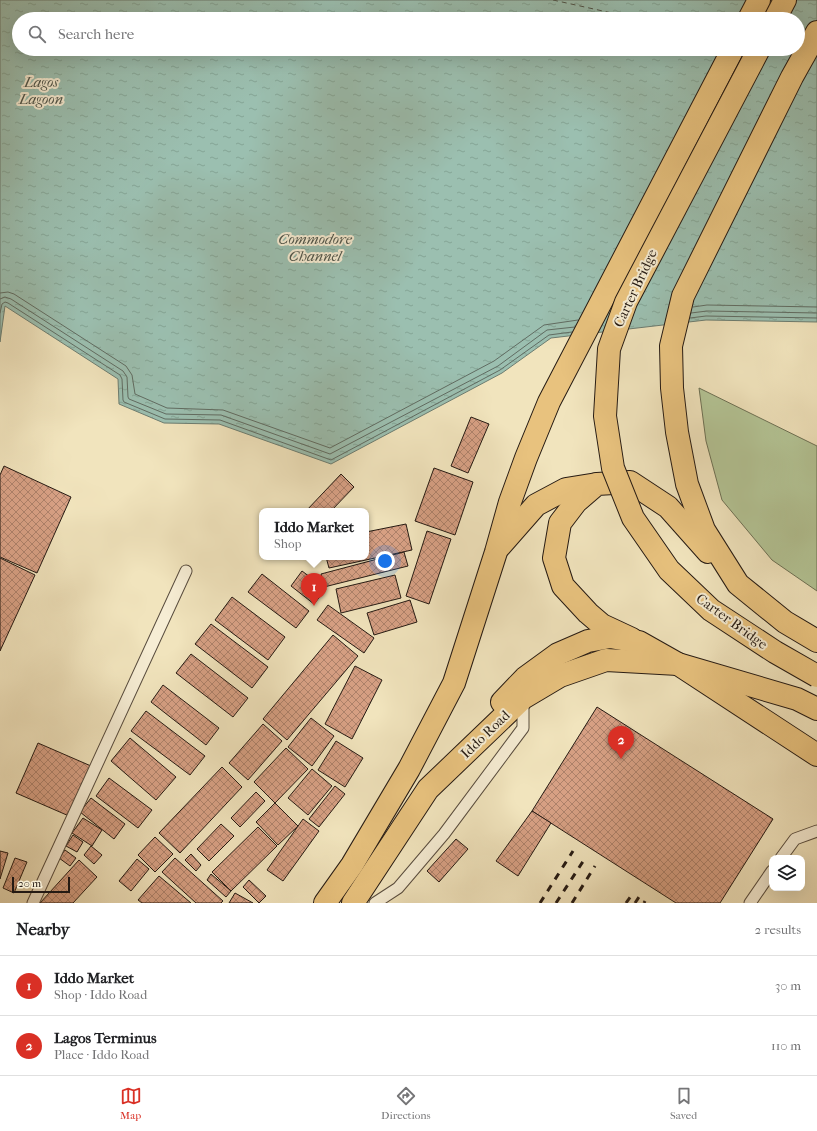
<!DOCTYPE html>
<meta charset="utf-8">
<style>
body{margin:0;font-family:"IM FELL French Canon",serif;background:#f6f6f6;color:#202124}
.controls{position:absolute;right:12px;bottom:12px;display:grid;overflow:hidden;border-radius:8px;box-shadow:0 4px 16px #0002}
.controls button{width:36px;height:36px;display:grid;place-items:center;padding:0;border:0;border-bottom:1px solid #e0e0e0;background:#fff;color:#202124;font:20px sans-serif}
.scale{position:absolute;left:12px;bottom:10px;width:58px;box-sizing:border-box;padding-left:4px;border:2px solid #251a13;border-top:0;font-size:11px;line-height:14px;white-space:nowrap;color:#251a13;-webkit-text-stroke:3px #f6edd4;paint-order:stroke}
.you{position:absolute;left:385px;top:561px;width:14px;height:14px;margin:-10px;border:3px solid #fff;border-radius:50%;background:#1a73e8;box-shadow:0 0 0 6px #1a73e833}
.badge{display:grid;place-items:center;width:26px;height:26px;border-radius:50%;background:#d93025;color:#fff;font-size:13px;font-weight:700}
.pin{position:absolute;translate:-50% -33px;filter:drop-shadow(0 1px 2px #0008)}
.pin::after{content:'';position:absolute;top:21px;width:14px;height:12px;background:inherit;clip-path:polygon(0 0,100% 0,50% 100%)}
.popup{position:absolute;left:259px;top:508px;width:110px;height:52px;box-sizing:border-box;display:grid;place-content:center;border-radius:8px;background:#fff;filter:drop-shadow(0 1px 3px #0005);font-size:13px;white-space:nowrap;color:#757577}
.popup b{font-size:15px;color:#202124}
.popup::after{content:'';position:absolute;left:50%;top:100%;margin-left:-8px;border:8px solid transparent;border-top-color:#fff}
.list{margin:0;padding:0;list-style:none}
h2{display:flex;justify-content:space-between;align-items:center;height:52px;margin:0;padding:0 16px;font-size:17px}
h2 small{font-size:13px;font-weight:400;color:#757577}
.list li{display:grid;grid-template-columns:26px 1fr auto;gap:12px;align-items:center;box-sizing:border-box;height:60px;padding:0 16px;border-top:1px solid #e0e0e0}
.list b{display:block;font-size:15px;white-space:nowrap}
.list p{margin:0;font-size:13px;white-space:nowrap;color:#757577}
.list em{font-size:13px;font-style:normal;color:#757577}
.icon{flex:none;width:22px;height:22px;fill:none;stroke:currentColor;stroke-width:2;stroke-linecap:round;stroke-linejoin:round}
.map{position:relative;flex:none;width:817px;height:903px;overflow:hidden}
.search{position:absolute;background:#fff;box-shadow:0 4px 16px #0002;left:12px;right:12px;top:12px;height:44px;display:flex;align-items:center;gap:10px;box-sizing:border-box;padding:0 14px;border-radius:22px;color:#757577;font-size:15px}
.sheet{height:172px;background:#fff}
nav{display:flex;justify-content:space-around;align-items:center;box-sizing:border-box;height:56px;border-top:1px solid #e0e0e0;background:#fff;font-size:11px;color:#757577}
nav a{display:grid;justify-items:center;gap:2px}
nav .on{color:#d93025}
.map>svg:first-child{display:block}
.green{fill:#b4c596;stroke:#6c7054}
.water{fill:url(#water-ripples);stroke:#6c7d71;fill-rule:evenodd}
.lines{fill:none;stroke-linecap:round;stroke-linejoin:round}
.shore{stroke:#606c62;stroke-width:1}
.ferry{stroke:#4e544a;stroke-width:1;stroke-dasharray:5 4;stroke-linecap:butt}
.building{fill:url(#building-cross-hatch);stroke:#251a13}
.service-casing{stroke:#584c3e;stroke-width:13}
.primary-casing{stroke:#251a13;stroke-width:24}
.trunk-casing{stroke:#251a13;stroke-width:24}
.service{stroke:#f6edd4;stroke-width:11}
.primary{stroke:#e8c27e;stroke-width:22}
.trunk{stroke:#e8c27e;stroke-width:22}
.rail{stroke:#251a13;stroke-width:3;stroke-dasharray:7 7;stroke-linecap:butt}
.primary-bridge-casing{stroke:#251a13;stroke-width:24;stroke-linecap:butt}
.primary-bridge{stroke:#e8c27e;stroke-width:22}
.labels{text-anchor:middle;stroke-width:4;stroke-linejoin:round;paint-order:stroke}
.street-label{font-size:14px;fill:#251a13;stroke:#f6edd4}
.water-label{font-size:15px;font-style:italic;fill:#4e544a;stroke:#f6edd4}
</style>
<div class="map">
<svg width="817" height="903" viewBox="0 0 817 903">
<defs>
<pattern id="water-ripples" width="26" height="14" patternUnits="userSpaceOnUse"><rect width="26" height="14" fill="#9bbfb0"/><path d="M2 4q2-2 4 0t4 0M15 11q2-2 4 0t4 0" fill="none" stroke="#85a496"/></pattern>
<pattern id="building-cross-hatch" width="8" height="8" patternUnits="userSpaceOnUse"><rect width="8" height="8" fill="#d7a084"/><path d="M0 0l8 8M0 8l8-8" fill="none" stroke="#ae826b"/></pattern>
</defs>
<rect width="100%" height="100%" fill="#f1e4bd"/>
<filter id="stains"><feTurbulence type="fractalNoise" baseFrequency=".005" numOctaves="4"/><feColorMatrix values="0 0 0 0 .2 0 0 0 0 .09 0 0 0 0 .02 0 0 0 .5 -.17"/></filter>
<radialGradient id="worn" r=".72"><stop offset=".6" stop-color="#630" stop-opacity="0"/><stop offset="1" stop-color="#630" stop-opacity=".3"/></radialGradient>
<polygon class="green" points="699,388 817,446 817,591 772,560 722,500 706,441"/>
<path class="water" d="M0,0H817V322L706,320L551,338L502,373L331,464L219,424L164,423L119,404L118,379L5,306L0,342ZM19,19H798V49H19Z"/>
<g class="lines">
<g class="shore">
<polyline points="0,293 8,292 14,294 126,366 132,375 135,394 167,408 223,410 330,448 494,361 544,325 578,320"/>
<polyline points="0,299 5,297 11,299 123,371 127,377 128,397 129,399 166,414 221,415 330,454 498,366 547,330 575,327"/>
<polyline points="693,307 707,305 817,307"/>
<polyline points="0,313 2,304 5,302 8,303 120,375 122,379 123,400 124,402 165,419 220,420 331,460 500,370 549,335 572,332"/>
<polyline points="691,313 707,311 817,313"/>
<polyline points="690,318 706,316 817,318"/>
</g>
<g class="ferry">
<polyline points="553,0 639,19"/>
<polyline points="776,49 793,53"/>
</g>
</g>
<g class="building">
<polygon points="471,417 489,424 468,473 451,466"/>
<polygon points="4,466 71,497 37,573 0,557 0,475"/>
<polygon points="434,468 473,482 455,535 415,521"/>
<polygon points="341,474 354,487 331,511 306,511"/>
<polygon points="406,524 412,550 329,568 326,557 366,557 366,532"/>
<polygon points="427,531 451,539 429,604 406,596"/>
<polygon points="404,552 408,566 324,587 321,574"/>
<polygon points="0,558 35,575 0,651"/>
<polygon points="302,571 326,589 314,604 291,586"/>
<polygon points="262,574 309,611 296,628 248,592"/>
<polygon points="395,575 401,598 341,613 336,589"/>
<polygon points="232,597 285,637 268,660 215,620"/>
<polygon points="410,600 417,622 374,635 367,613"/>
<polygon points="328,605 374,638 364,653 317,620"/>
<polygon points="211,624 268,667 252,688 195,644"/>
<polygon points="333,635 358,656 287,740 263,719"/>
<polygon points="191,654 248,698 233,717 176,673"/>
<polygon points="355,666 382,680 352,739 325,724"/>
<polygon points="163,685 219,728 206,745 151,702"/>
<polygon points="597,707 773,819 720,903 676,903 532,811"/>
<polygon points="146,711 205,756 190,775 131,731"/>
<polygon points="311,718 334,736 312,766 288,747"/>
<polygon points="263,724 282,741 248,780 229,763"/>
<polygon points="130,738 176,777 156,800 111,761"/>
<polygon points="336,741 363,758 345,787 318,770"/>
<polygon points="38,743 91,766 69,816 16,793"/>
<polygon points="286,748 308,769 275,803 254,782"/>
<polygon points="222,767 242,787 180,853 159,833"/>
<polygon points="312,769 332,786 308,815 288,798"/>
<polygon points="109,778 152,810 138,828 96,796"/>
<polygon points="335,786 345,794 319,827 309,819"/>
<polygon points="256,792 265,801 240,827 231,818"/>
<polygon points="91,798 125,824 114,839 80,812"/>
<polygon points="275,803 298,826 278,845 256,822"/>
<polygon points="532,811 551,823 518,876 496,861"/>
<polygon points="83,818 102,830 92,846 72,833"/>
<polygon points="303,819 319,831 283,881 267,870"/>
<polygon points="221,824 234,836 209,861 197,849"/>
<polygon points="258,827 277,846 231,891 212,872"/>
<polygon points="73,835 83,842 77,852 66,846"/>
<polygon points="155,837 173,854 155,872 138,855"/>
<polygon points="456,839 468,849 439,882 427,871"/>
<polygon points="91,846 102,855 94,864 84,855"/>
<polygon points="65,850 76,858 70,866 59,858"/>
<polygon points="0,851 8,853 0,879"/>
<polygon points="191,854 201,865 196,871 185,860"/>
<polygon points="15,858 27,862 14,893 3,888"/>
<polygon points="175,858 223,901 221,903 196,903 162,872"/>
<polygon points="137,859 149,869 131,891 119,881"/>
<polygon points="79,860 97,877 73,903 40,903"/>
<polygon points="211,874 231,891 226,897 207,880"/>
<polygon points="159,876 191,903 142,903 138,900"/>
<polygon points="249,880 266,896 259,903 243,887"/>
<polygon points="235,893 253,903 229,903"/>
</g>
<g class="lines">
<g class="service-casing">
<g id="service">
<polyline points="781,858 795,839 817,831"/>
<polyline points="33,903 186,571"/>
<polyline points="375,903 398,888 444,834 523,728 523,700"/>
<polyline points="750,903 772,871"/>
</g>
</g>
<g class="primary-casing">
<g id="primary">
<polyline points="775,19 785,0"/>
<polyline points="817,32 792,77 683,296 671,346 672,388 677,432 687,484 704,530 738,584 785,622 817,641"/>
<polyline points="632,639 602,625 588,613 563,586 554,558 560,523 576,502 597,484 630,482 668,507 708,552"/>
</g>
</g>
<g class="trunk-casing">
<g id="trunk">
<polyline points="749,19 759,0"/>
<polyline points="500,546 536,505 566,489 597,484"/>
<polyline points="502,702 525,678 558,654 588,641 610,637 639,642 678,664 817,755"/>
<polyline points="325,903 352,865 409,769 454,683 496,552 510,502 526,458 549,402 733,49"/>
<polyline points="353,903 428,789 523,698 560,676 606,660 678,664 797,699 817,709"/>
</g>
</g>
<use href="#service" class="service"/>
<use href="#primary" class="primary"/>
<use href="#trunk" class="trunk"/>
<g class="rail">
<polyline points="540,903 573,851"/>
<polyline points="556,903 584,860"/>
<polyline points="572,903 595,866"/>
<polyline points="626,903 633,893"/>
<polyline points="635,903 639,897"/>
<polyline points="644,903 645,901"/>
</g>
<g class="primary-bridge-casing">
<polyline id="primary-bridge" points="759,49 626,302 609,349 605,416 613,468 633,518 669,570 711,610 775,652 817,676"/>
</g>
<use href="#primary-bridge" class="primary-bridge"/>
</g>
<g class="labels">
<g class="street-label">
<text transform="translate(635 288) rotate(-65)" y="5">Carter Bridge</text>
<text transform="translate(732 621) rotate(36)" y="5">Carter Bridge</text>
<text transform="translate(485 734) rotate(-44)" y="5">Iddo Road</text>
</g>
<g class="water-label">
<text x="41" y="87">Lagos<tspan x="41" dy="17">Lagoon</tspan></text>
<text x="315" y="244">Commodore<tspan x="315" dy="17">Channel</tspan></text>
</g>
</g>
<rect width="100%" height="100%" filter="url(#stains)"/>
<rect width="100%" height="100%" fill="url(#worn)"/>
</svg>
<div class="controls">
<button><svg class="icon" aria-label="layers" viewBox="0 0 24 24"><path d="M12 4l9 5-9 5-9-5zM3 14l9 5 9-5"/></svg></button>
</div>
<div class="scale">20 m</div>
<div class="you"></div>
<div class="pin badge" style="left:314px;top:606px">1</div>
<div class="popup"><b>Iddo Market</b>Shop</div>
<div class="pin badge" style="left:621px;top:759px">2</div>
<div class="search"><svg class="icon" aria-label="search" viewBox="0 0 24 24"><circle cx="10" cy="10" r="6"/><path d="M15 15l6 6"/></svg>Search here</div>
</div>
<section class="sheet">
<h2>Nearby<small>2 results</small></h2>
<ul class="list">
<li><span class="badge">1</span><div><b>Iddo Market</b><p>Shop · Iddo Road</p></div><em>30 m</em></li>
<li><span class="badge">2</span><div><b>Lagos Terminus</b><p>Place · Iddo Road</p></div><em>110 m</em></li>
</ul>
</section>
<nav>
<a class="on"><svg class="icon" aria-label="map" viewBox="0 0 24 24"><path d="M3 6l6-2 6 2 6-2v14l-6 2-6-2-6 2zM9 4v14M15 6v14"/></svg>Map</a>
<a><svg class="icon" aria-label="directions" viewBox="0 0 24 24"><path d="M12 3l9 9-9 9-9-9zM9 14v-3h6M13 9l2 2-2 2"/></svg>Directions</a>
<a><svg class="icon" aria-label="saved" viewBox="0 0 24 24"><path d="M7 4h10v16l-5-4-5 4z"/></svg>Saved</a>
</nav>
